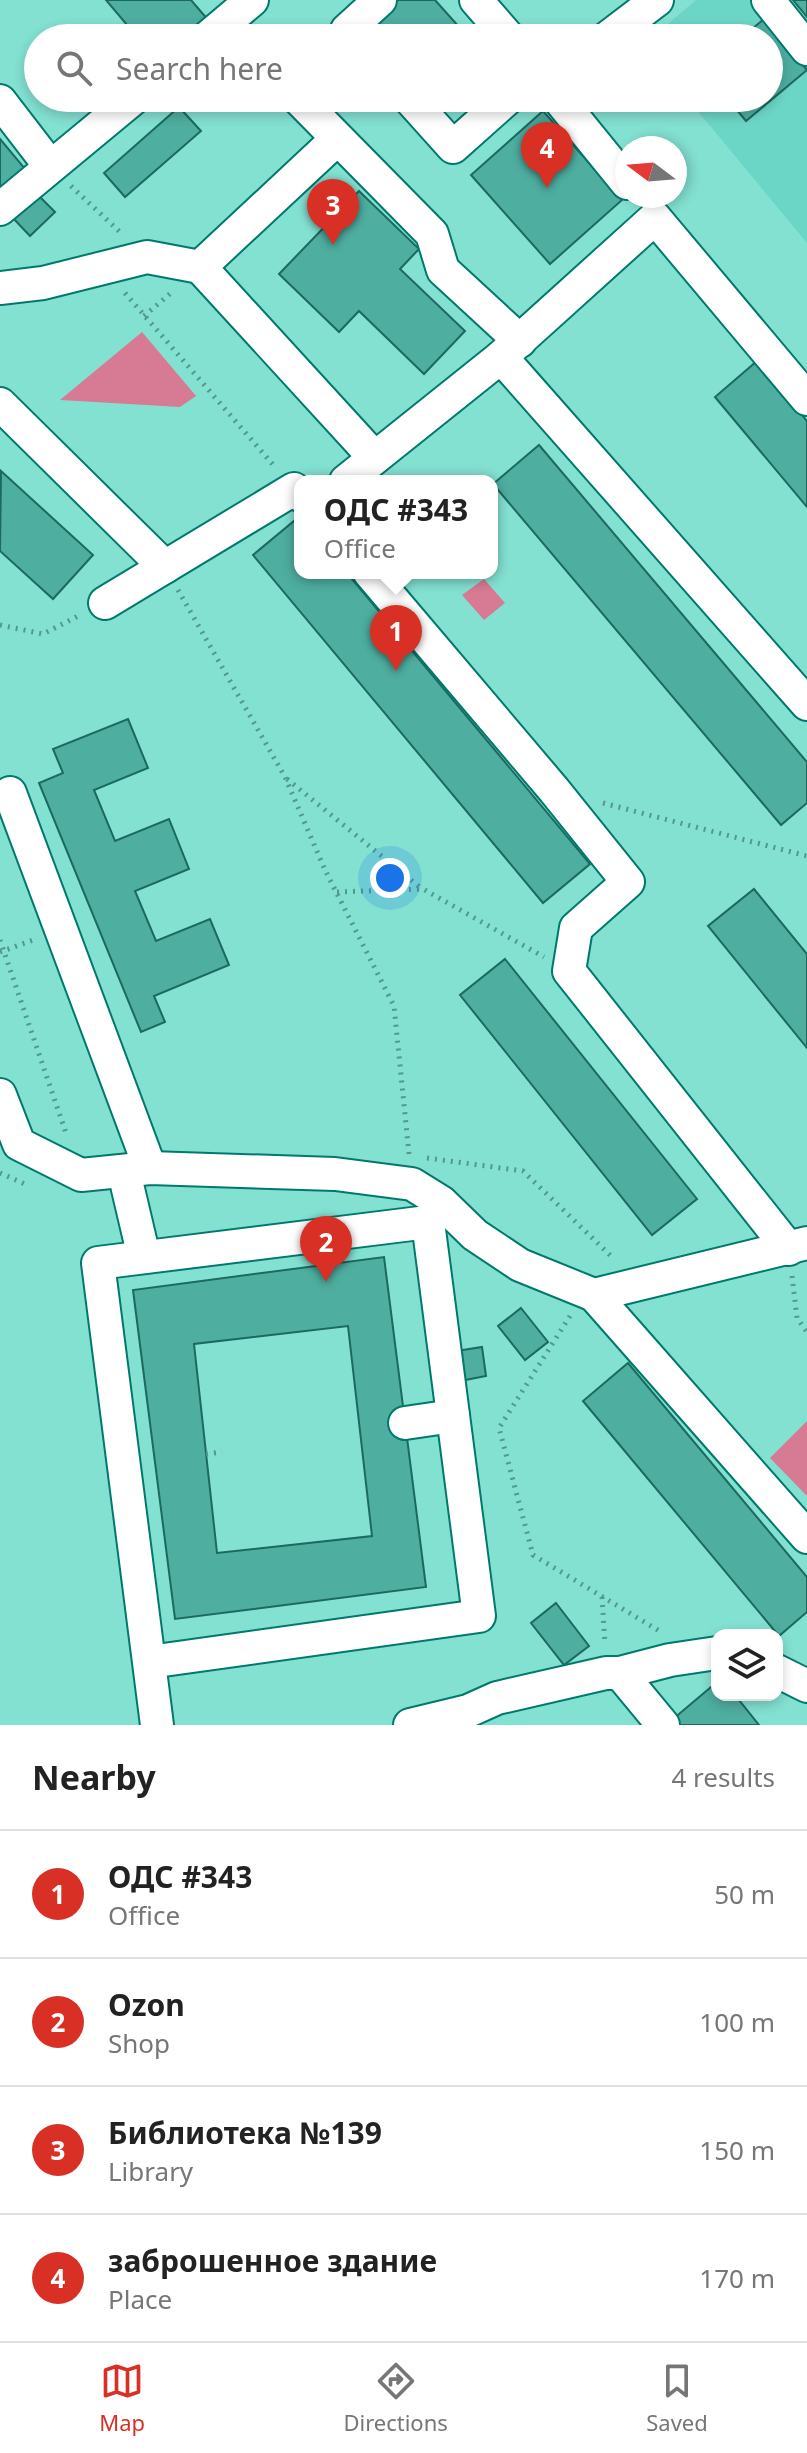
<!DOCTYPE html>
<meta charset="utf-8">
<style>
body{margin:0;font-family:"Noto Sans",sans-serif;background:#f2f2f2;color:#222}
.controls{position:absolute;right:24px;bottom:24px;display:grid;overflow:hidden;border-radius:16px;box-shadow:0 4px 12px #0003}
.controls button{width:72px;height:72px;display:grid;place-items:center;padding:0;border:0;border-bottom:2px solid #e0e0e0;background:#fff;color:#222;font:40px sans-serif}
.compass{position:absolute;left:615px;top:136px;width:72px;height:72px;border-radius:50%;background:#fff;box-shadow:0 4px 12px #0003;rotate:286deg}
.you{position:absolute;left:390px;top:878px;width:28px;height:28px;margin:-20px;border:6px solid #fff;border-radius:50%;background:#1a73e8;box-shadow:0 0 0 12px #1a73e833}
.badge{display:grid;place-items:center;width:52px;height:52px;border-radius:50%;background:#d93025;color:#fff;font-size:26px;font-weight:700}
.pin{position:absolute;translate:-50% -66px;filter:drop-shadow(0 2px 4px #0008)}
.pin::after{content:'';position:absolute;top:42px;width:28px;height:24px;background:inherit;clip-path:polygon(0 0,100% 0,50% 100%)}
.popup{position:absolute;left:294px;top:475px;width:204px;height:104px;box-sizing:border-box;display:grid;place-content:center;border-radius:16px;background:#fff;filter:drop-shadow(0 2px 6px #0005);font-size:26px;white-space:nowrap;color:#767676}
.popup b{font-size:30px;color:#222}
.popup::after{content:'';position:absolute;left:50%;top:100%;margin-left:-16px;border:16px solid transparent;border-top-color:#fff}
.list{margin:0;padding:0;list-style:none}
h2{display:flex;justify-content:space-between;align-items:center;height:104px;margin:0;padding:0 32px;font-size:34px}
h2 small{font-size:26px;font-weight:400;color:#767676}
.list li{display:grid;grid-template-columns:52px 1fr auto;gap:24px;align-items:center;box-sizing:border-box;height:128px;padding:0 32px;border-top:2px solid #e0e0e0}
.list b{display:block;font-size:30px;white-space:nowrap}
.list p{margin:0;font-size:26px;white-space:nowrap;color:#767676}
.list em{font-size:26px;font-style:normal;color:#767676}
.icon{flex:none;width:44px;height:44px;fill:none;stroke:currentColor;stroke-width:2;stroke-linecap:round;stroke-linejoin:round}
.map{position:relative;flex:none;width:807px;height:1725px;overflow:hidden}
.search{position:absolute;background:#fff;box-shadow:0 4px 12px #0003;left:24px;right:24px;top:24px;height:88px;display:flex;align-items:center;gap:20px;box-sizing:border-box;padding:0 28px;border-radius:44px;color:#767676;font-size:30px}
.sheet{height:616px;background:#fff}
nav{display:flex;justify-content:space-around;align-items:center;box-sizing:border-box;height:112px;border-top:2px solid #e0e0e0;background:#fff;font-size:22px;color:#767676}
nav a{display:grid;justify-items:center;gap:4px}
nav .on{color:#d93025}
.map>svg:first-child{display:block}
.built{fill:#6cd6c6}
.green{fill:#d77a94}
.building{fill:#4eaea0;stroke:#1c695f;stroke-width:2;fill-rule:evenodd}
.lines{fill:none;stroke-linecap:round;stroke-linejoin:round}
.minor-casing{stroke:#00796d;stroke-width:36}
.path{stroke:#52988d;stroke-width:5;stroke-dasharray:2 6;stroke-linecap:butt}
.minor{stroke:#fff;stroke-width:32}
</style>
<div class="map">
<svg width="807" height="1725" viewBox="0 0 807 1725">
<rect width="100%" height="100%" fill="#83e1d2"/>
<polygon class="built" points="696,0 755,0 807,63 807,243 687,98 769,98 769,38 651,38"/>
<g class="green">
<polygon points="142,332 196,396 180,407 60,400"/>
<polygon points="484,579 505,603 484,620 462,595"/>
<polygon points="807,1421 807,1496 770,1458"/>
</g>
<g class="building">
<polygon points="106,0 191,0 209,21 189,38 138,38"/>
<polygon points="396,0 435,0 469,38 384,38 371,23"/>
<polygon points="793,0 807,0 807,17"/>
<polygon points="764,19 807,70 746,121 727,98 769,98 769,38 741,38"/>
<polygon points="179,107 201,131 125,197 104,173"/>
<polygon points="543,111 622,200 550,264 471,175"/>
<polygon points="0,139 26,170 0,191"/>
<polygon points="359,191 419,249 400,269 465,331 424,374 359,311 339,332 279,274"/>
<polygon points="35,192 55,212 30,236 11,216"/>
<polygon points="757,361 807,421 807,507 715,397"/>
<polygon points="539,445 807,762 807,803 781,825 493,484"/>
<polygon points="1,471 93,555 53,599 0,551"/>
<polygon points="300,516 300,573 347,573 590,864 543,903 253,555"/>
<polygon points="128,719 148,768 94,790 115,841 169,819 189,869 135,891 156,941 210,919 229,965 154,996 165,1022 141,1032 39,783 63,773 53,749"/>
<polygon points="754,889 807,954 807,1048 708,926"/>
<polygon points="505,959 697,1199 652,1235 460,995"/>
<path d="M384,1257L426,1587L175,1619L133,1290ZM348,1326L372,1536L217,1553L194,1344Z"/>
<polygon points="521,1308 548,1342 525,1360 498,1326"/>
<polygon points="482,1347 486,1376 455,1382 450,1352"/>
<polygon points="628,1363 807,1577 807,1612 779,1636 583,1401"/>
<polygon points="556,1603 589,1646 564,1665 531,1623"/>
<polygon points="717,1682 717,1695 735,1695 759,1725 678,1725 673,1719"/>
</g>
<g class="lines">
<g class="minor-casing">
<g id="minor">
<polyline points="476,0 509,38"/>
<polyline points="768,0 807,49"/>
<polyline points="207,38 252,0"/>
<polyline points="355,38 347,30 380,0"/>
<polyline points="607,38 657,0"/>
<polyline points="298,98 432,234 443,270 520,341"/>
<polyline points="409,98 453,147 508,98"/>
<polyline points="558,98 627,183"/>
<polyline points="0,101 50,166"/>
<polyline points="337,139 200,267 374,457"/>
<polyline points="0,209 134,98"/>
<polyline points="0,288 43,283 147,257 200,267"/>
<polyline points="501,357 655,218 807,399"/>
<polyline points="0,404 165,567"/>
<polyline points="346,481 501,357 807,704"/>
<polyline points="370,573 554,790 628,882 576,928 569,971 789,1249"/>
<polyline points="105,603 294,489 300,495"/>
<polyline points="10,793 150,1168"/>
<polyline points="0,1095 19,1144 81,1175 150,1168 335,1174 412,1184 441,1202 475,1235 520,1265 594,1295 807,1243"/>
<polyline points="124,1172 144,1257"/>
<polyline points="594,1295 807,1537"/>
<polyline points="405,1423 453,1416"/>
<polyline points="149,1662 479,1616 428,1222 98,1263 157,1725"/>
<polyline points="777,1671 807,1686"/>
<polyline points="620,1673 663,1725"/>
<polyline points="410,1725 468,1711 497,1698 606,1673 620,1673 670,1660 717,1653"/>
</g>
</g>
<g class="path">
<polyline points="71,186 122,234"/>
<polyline points="125,293 275,467"/>
<polyline points="144,316 172,292"/>
<polyline points="178,590 285,777 325,870 394,1006 409,1154"/>
<polyline points="0,625 43,634 82,614"/>
<polyline points="287,779 422,889"/>
<polyline points="603,803 807,856"/>
<polyline points="337,892 423,889 544,957"/>
<polyline points="0,940 67,1136"/>
<polyline points="0,952 36,939"/>
<polyline points="427,1158 523,1171 613,1258"/>
<polyline points="0,1173 25,1184"/>
<polyline points="792,1276 797,1318 807,1332"/>
<polyline points="570,1316 499,1428 533,1555 661,1632"/>
<polyline points="206,1454 222,1452"/>
<polyline points="602,1597 605,1644"/>
</g>
<use href="#minor" class="minor"/>
</g>
</svg>
<div class="controls">
<button><svg class="icon" aria-label="layers" viewBox="0 0 24 24"><path d="M12 4l9 5-9 5-9-5zM3 14l9 5 9-5"/></svg></button>
</div>
<svg class="compass" viewBox="-18 -18 36 36"><path d="M0-13l5 13h-10z" fill="#e53935"/><path d="M0 13l5-13h-10z" fill="#767676"/></svg>
<div class="you"></div>
<div class="pin badge" style="left:396px;top:671px">1</div>
<div class="popup"><b>ОДС #343</b>Office</div>
<div class="pin badge" style="left:326px;top:1282px">2</div>
<div class="pin badge" style="left:333px;top:245px">3</div>
<div class="pin badge" style="left:547px;top:188px">4</div>
<div class="search"><svg class="icon" aria-label="search" viewBox="0 0 24 24"><circle cx="10" cy="10" r="6"/><path d="M15 15l6 6"/></svg>Search here</div>
</div>
<section class="sheet">
<h2>Nearby<small>4 results</small></h2>
<ul class="list">
<li><span class="badge">1</span><div><b>ОДС #343</b><p>Office</p></div><em>50 m</em></li>
<li><span class="badge">2</span><div><b>Ozon</b><p>Shop</p></div><em>100 m</em></li>
<li><span class="badge">3</span><div><b>Библиотека №139</b><p>Library</p></div><em>150 m</em></li>
<li><span class="badge">4</span><div><b>заброшенное здание</b><p>Place</p></div><em>170 m</em></li>
</ul>
</section>
<nav>
<a class="on"><svg class="icon" aria-label="map" viewBox="0 0 24 24"><path d="M3 6l6-2 6 2 6-2v14l-6 2-6-2-6 2zM9 4v14M15 6v14"/></svg>Map</a>
<a><svg class="icon" aria-label="directions" viewBox="0 0 24 24"><path d="M12 3l9 9-9 9-9-9zM9 14v-3h6M13 9l2 2-2 2"/></svg>Directions</a>
<a><svg class="icon" aria-label="saved" viewBox="0 0 24 24"><path d="M7 4h10v16l-5-4-5 4z"/></svg>Saved</a>
</nav>
